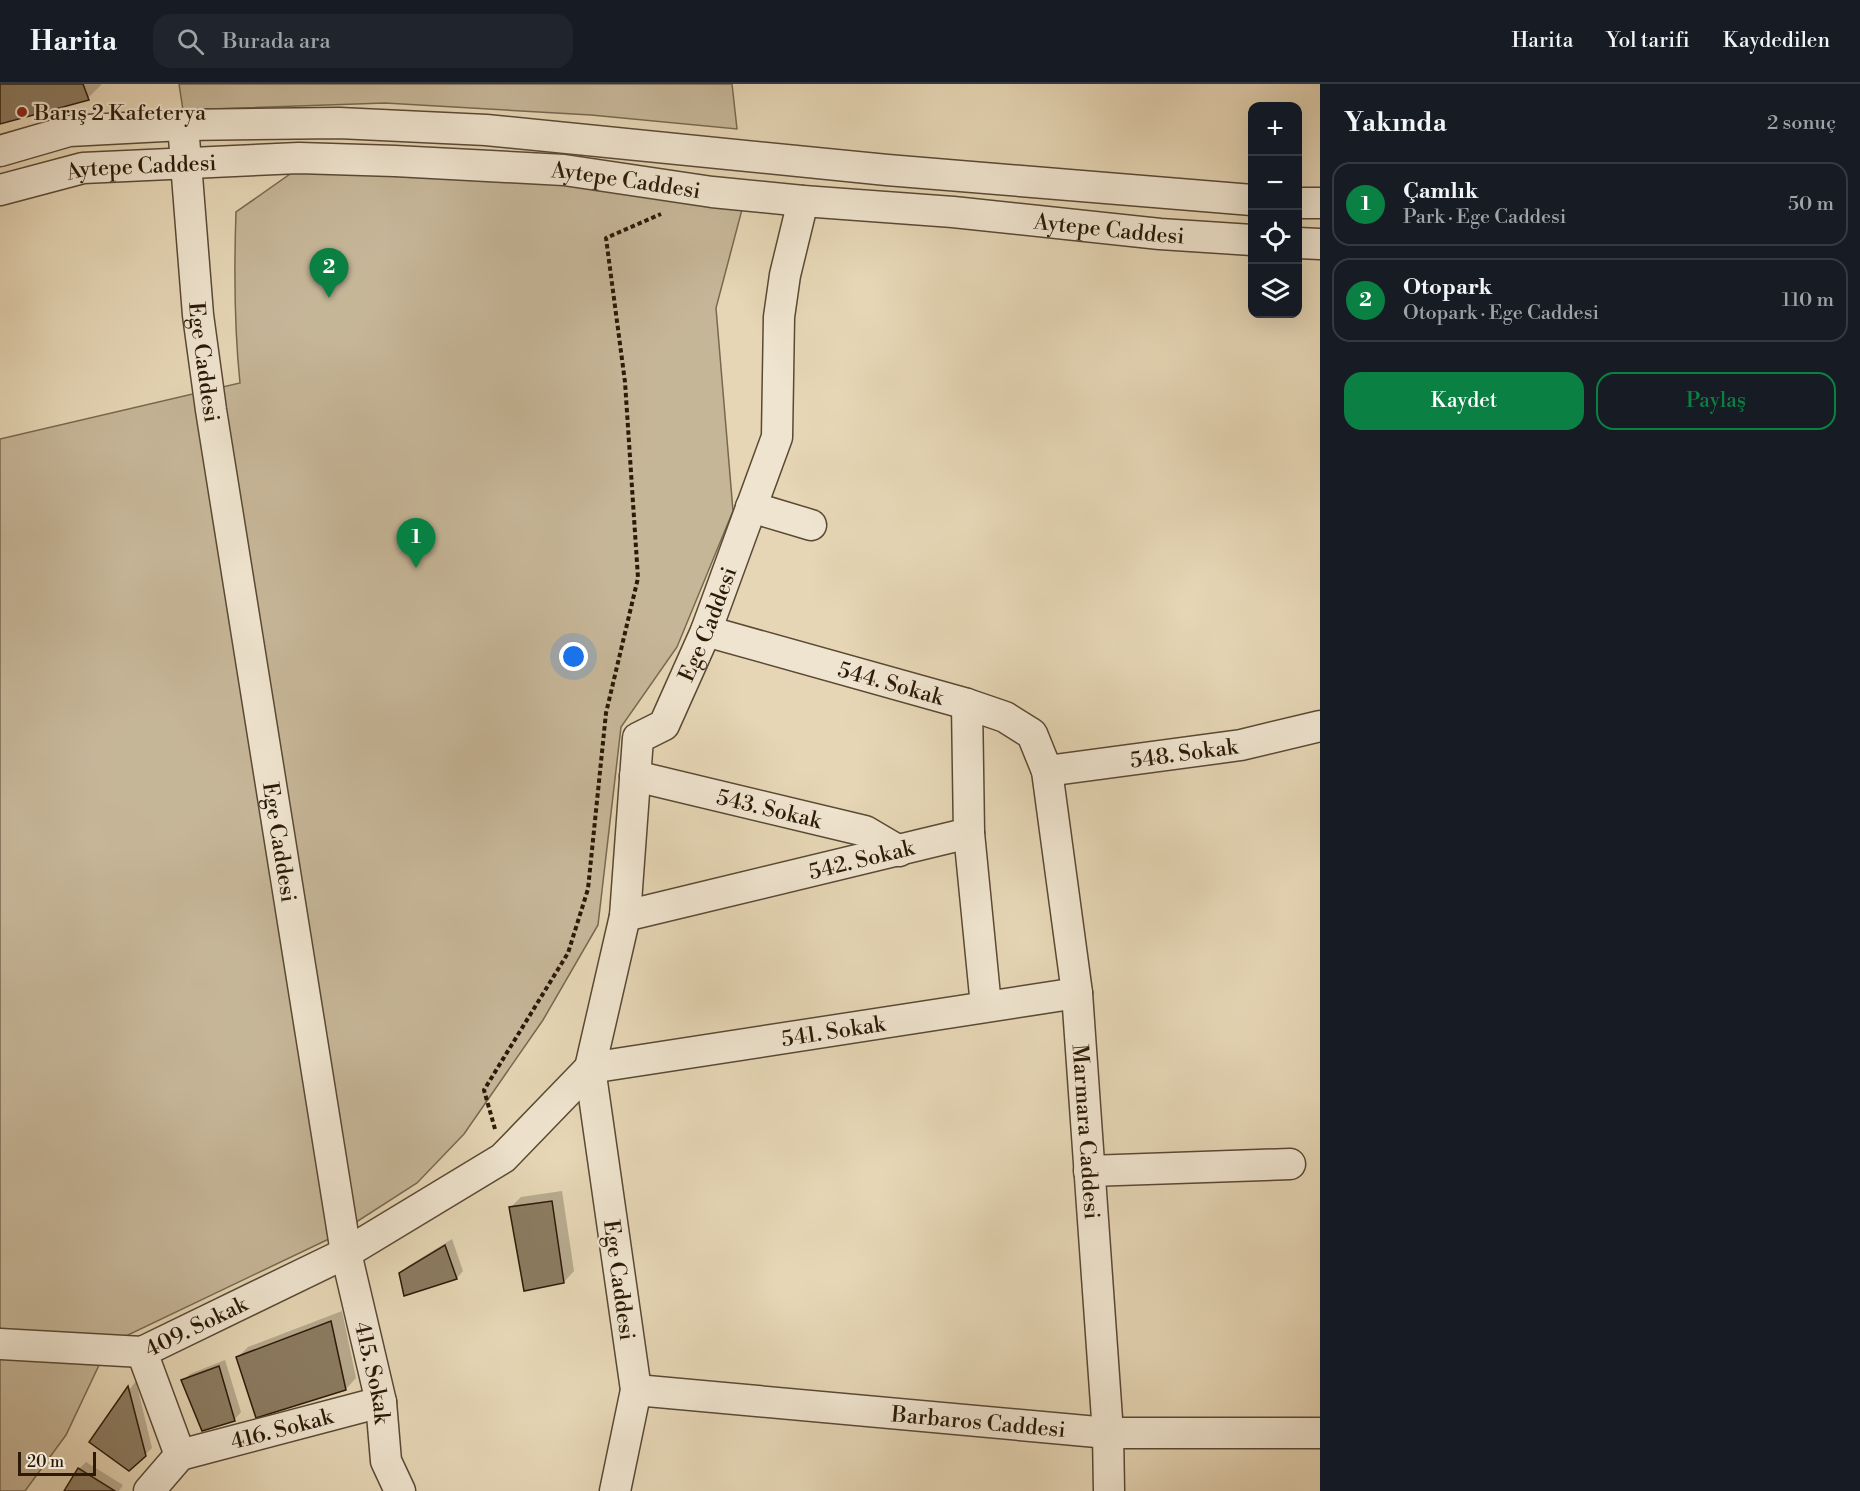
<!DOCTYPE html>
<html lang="tr">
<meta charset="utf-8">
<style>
body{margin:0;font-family:"Libre Bodoni",serif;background:#20242c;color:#f1f3f6}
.controls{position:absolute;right:18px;top:18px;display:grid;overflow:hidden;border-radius:12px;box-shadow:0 6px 24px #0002}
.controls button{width:54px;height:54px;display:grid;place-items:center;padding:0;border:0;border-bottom:2px solid #363941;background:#171b24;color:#f1f3f6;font:30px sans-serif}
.scale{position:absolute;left:18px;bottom:15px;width:78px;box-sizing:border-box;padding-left:6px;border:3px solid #2b1a09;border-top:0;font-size:16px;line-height:21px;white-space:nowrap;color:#2b1a09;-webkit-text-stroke:4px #efe4cf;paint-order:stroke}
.you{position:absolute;left:574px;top:573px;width:21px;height:21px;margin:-15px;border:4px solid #fff;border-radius:50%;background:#1a73e8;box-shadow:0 0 0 9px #1a73e833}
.badge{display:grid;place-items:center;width:39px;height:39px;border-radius:50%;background:#0b8043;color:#fff;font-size:20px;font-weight:700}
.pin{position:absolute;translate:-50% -50px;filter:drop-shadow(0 2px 3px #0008)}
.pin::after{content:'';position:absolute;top:32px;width:21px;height:18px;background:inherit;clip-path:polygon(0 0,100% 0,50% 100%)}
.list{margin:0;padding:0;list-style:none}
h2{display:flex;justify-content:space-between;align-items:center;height:78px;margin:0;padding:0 24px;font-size:26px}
h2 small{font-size:20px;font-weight:400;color:#9ea1a6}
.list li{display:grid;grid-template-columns:39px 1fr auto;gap:18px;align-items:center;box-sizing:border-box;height:84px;margin:0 12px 12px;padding:0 12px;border:2px solid #363941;border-radius:18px}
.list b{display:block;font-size:22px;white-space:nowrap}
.list p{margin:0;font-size:20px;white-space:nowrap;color:#9ea1a6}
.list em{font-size:20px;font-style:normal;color:#9ea1a6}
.actions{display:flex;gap:12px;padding:18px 24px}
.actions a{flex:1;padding:14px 0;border:2px solid #0b8043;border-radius:18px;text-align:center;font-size:21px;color:#0b8043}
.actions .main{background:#0b8043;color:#fff}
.icon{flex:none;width:33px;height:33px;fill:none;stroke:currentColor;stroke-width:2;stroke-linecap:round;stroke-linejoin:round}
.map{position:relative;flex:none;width:1320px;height:1407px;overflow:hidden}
header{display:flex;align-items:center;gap:36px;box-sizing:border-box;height:84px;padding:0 30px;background:#171b24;border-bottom:2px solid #363941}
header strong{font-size:28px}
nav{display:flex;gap:33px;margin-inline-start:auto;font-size:21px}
.search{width:420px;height:54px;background:#20242c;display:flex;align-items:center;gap:15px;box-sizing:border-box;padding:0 21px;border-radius:18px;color:#9ea1a6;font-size:22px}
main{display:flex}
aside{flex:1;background:#171b24}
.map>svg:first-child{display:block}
.green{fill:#c6b698;stroke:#786850;stroke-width:1.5}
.shadow{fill:#0003}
.building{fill:#8c7c62;stroke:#2b1a09;stroke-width:1.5}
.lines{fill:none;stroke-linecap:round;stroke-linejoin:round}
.minor-casing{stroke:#5a4934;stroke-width:33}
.path{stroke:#2b1a09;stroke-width:4;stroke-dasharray:4.5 3;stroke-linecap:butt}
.minor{stroke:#efe4cf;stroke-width:30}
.poi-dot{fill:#8f2418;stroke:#efe4cf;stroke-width:2}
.labels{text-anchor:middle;stroke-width:4.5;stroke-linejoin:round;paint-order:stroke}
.poi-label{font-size:22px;fill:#2b1a09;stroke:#efe4cf;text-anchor:start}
.street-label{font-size:22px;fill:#2b1a09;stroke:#efe4cf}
</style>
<header>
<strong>Harita</strong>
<div class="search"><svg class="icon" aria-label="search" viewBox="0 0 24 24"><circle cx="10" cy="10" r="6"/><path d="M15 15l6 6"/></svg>Burada ara</div>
<nav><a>Harita</a><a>Yol tarifi</a><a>Kaydedilen</a></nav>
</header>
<main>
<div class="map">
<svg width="1320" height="1407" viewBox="0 0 1320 1407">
<rect width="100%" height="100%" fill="#e6d6b5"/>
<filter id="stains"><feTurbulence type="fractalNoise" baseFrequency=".00333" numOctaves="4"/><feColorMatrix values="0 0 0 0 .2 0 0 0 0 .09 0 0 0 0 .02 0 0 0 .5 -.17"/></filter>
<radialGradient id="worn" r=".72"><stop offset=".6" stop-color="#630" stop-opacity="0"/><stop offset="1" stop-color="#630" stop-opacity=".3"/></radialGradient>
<g class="green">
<polygon points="179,0 732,0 737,45 591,31 385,19 183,26"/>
<path d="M389,84L744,118L716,224L733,427L677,563L621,643L598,841L543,936L464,1050L417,1099L333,1153L109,1260L66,1351L25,1407H0V355L240,299C234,241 234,185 236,128L293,88Z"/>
</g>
<g class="shadow">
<polygon points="0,0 102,0 88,14 0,39"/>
<polygon points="562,1107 574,1187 564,1198 510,1124 521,1113"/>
<polygon points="452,1155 463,1187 457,1194 405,1210 401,1189 408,1182"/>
<polygon points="342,1227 356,1294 346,1305 238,1273 248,1263"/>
<polygon points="225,1276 241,1328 235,1335 203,1345 183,1297 190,1290"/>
<polygon points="136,1297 152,1364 145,1371 91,1357"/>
<polygon points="86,1378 123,1401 119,1407 66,1407 79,1385"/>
</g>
<g class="building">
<polygon points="0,0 83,0 89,16 0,40"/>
<polygon points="552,1117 564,1199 524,1207 509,1123"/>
<polygon points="445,1161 457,1195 404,1212 399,1189"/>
<polygon points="331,1237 346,1306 256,1334 236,1273"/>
<polygon points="219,1282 235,1337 202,1347 181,1296"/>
<polygon points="128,1302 146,1372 129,1387 89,1358"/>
<polygon points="78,1384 115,1407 64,1407"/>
</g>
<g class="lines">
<g class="minor-casing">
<g id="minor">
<path id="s1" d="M183,41L198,231L211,326L346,1169L381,1318L386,1377L400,1407"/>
<polyline points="0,67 69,47 183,41 339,39 486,46 887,86 1252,116"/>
<path id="s2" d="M0,106L83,84L299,74L395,77L564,86L712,108L803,117L953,128L1160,150L1252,156"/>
<polyline points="1298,119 1320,119"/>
<polyline points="1298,159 1320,160"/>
<polyline points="751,423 811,441"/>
<path id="s3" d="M706,547L967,620L1005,633L1032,650L1047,687L1077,909L1108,1349L1109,1407"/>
<path id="s4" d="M1047,687L1241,661L1320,642"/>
<path id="s5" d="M635,692L865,747L899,767"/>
<polyline points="969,749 986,922"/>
<path id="s6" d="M625,832L969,749L967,620"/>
<path id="s7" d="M590,984L1077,909"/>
<polyline points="1089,1087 1290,1080"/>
<path id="s8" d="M0,1260L142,1268L346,1169L503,1074L590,984"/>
<polyline points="142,1268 180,1371"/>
<path id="s9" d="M636,1306L1108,1349H1320"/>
<path id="s10" d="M180,1371L381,1318"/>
<polyline points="149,1407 180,1371"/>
<path id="s11" d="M615,1407L636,1306L590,984L625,832L638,654L664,641L706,547L777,353L779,233L785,191L803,117"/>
</g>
</g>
<polyline class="path" points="495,1045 484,1006 568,869 588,805 606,629 638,494 625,298 606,154 661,130"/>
<use href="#minor" class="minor"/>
</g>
<circle class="poi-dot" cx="22" cy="28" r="6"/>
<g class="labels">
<g class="poi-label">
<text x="34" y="36">Barış 2 Kafeterya</text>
</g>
<g class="street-label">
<text dy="8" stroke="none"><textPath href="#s2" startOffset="144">Aytepe Caddesi</textPath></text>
<text dy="8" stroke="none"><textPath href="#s2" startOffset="630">Aytepe Caddesi</textPath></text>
<text dy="8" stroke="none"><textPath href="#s2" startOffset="1116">Aytepe Caddesi</textPath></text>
<text dy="8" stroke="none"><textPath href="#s1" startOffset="238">Ege Caddesi</textPath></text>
<text dy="8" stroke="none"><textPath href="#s11" startOffset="902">Ege Caddesi</textPath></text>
<text dy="8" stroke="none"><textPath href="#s3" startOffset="192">544. Sokak</textPath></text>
<text dy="8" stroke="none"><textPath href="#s4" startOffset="138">548. Sokak</textPath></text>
<text dy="8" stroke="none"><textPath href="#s5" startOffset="138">543. Sokak</textPath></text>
<text dy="8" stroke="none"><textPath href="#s1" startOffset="724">Ege Caddesi</textPath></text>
<text dy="8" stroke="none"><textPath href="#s6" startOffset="243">542. Sokak</textPath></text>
<text dy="8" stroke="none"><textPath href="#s7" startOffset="246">541. Sokak</textPath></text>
<text dy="8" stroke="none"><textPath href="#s3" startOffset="746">Marmara Caddesi</textPath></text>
<text transform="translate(620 1196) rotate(82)" y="8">Ege Caddesi</text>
<text dy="8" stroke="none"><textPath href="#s8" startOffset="202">409. Sokak</textPath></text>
<text dy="8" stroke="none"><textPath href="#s1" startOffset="1263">415. Sokak</textPath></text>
<text dy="8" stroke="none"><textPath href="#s9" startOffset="344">Barbaros Caddesi</textPath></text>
<text dy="8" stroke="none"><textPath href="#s10" startOffset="105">416. Sokak</textPath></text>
</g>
</g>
<rect width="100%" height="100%" filter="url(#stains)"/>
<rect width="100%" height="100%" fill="url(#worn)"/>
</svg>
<div class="controls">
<button>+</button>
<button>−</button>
<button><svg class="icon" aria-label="locate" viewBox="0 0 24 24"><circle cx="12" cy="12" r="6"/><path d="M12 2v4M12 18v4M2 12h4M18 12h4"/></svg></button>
<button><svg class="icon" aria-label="layers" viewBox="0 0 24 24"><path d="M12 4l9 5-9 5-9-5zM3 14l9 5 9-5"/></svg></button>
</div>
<div class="scale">20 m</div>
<div class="you"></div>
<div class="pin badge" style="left:416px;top:484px">1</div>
<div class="pin badge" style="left:329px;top:214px">2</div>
</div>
<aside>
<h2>Yakında<small>2 sonuç</small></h2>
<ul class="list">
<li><span class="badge">1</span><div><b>Çamlık</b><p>Park · Ege Caddesi</p></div><em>50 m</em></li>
<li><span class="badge">2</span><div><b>Otopark</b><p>Otopark · Ege Caddesi</p></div><em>110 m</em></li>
</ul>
<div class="actions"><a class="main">Kaydet</a><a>Paylaş</a></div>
</aside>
</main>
